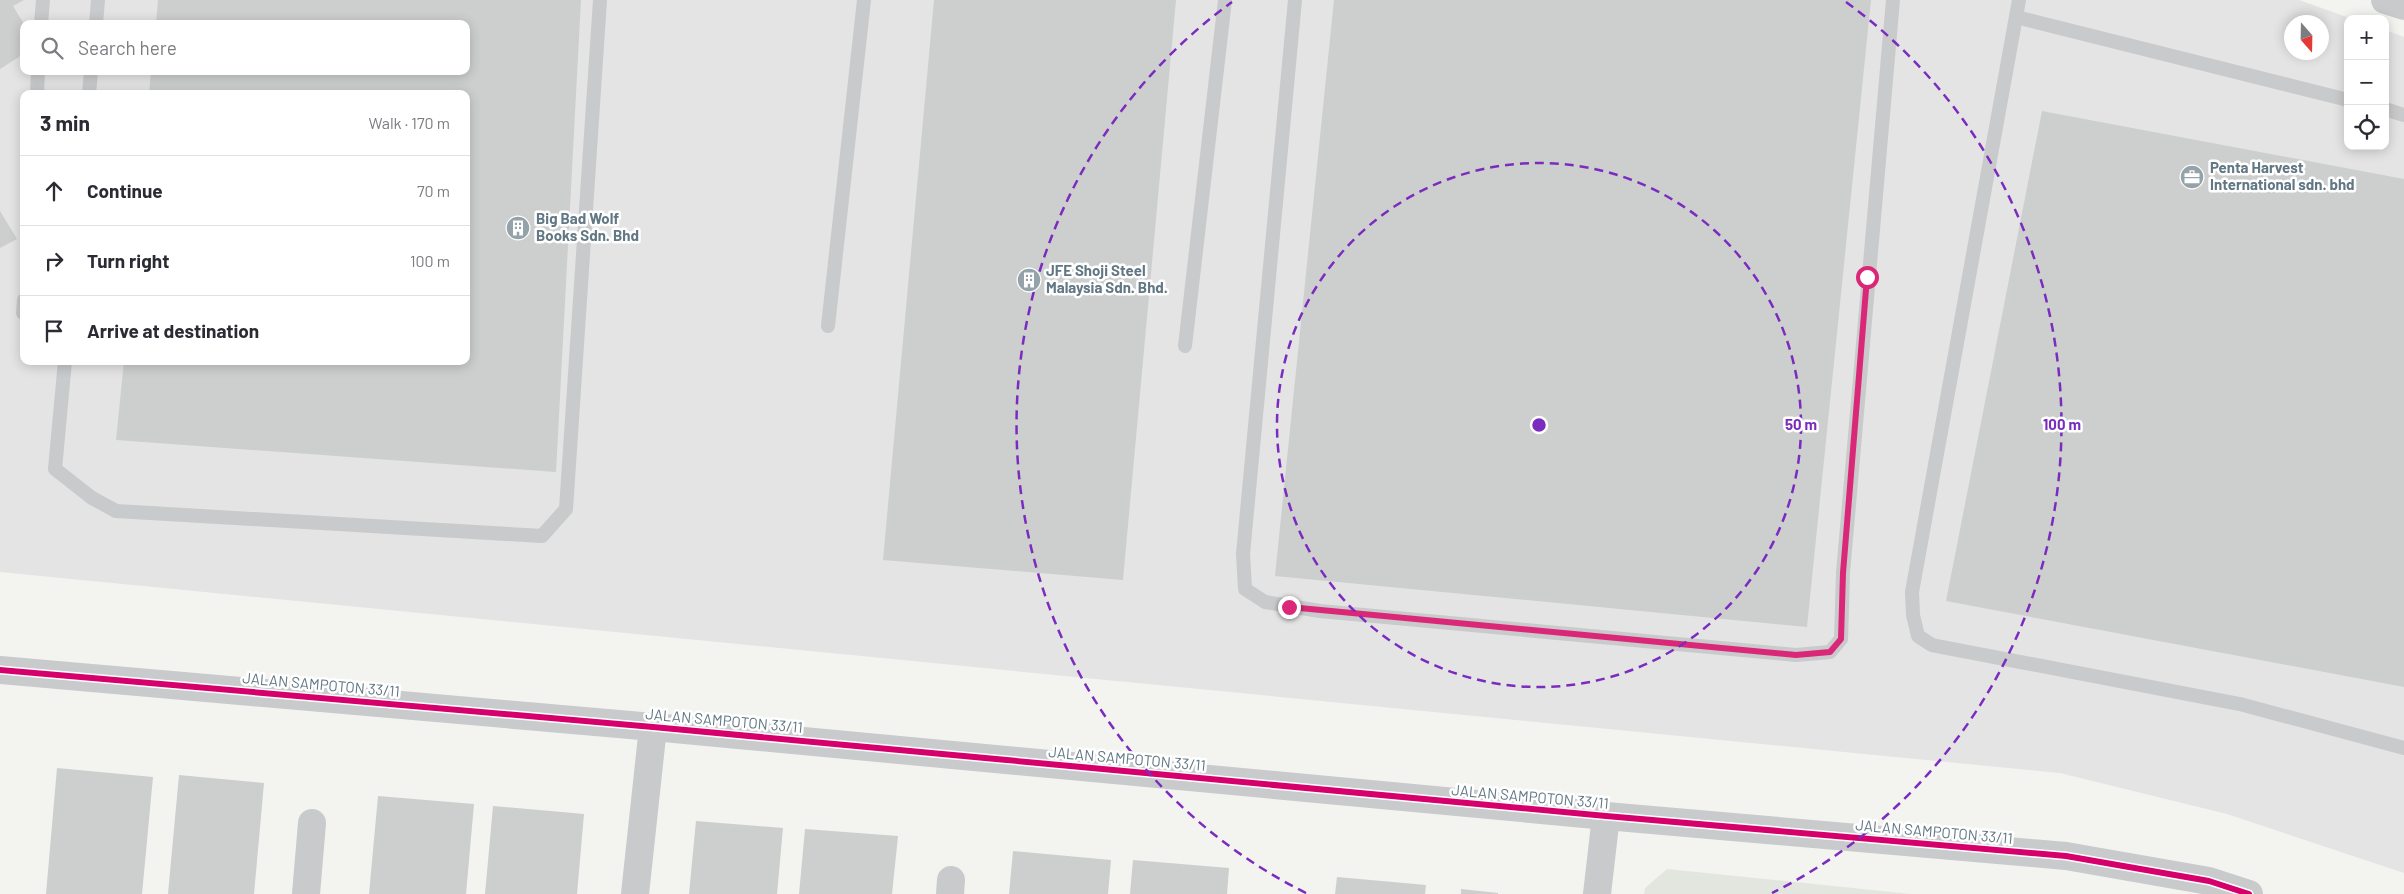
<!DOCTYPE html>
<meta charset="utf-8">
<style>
body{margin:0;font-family:Barlow,sans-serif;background:#f7f7f7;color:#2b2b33}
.controls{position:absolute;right:15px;top:15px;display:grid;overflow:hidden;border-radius:10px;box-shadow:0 2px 12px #0003}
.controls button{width:45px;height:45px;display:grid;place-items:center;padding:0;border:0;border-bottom:1px solid #e1e1e2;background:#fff;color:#2b2b33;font:25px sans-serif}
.compass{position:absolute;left:2284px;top:15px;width:45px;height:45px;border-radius:50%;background:#fff;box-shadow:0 2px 12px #0003;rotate:160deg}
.stop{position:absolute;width:15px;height:15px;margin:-11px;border:4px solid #db2777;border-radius:50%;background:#fff}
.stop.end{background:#db2777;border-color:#fff;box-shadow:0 1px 5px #0008}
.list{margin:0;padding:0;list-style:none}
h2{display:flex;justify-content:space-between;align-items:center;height:65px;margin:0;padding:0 20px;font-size:21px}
h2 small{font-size:16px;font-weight:400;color:#7c7c81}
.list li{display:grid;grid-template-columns:32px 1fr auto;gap:15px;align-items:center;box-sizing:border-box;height:70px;padding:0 20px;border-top:1px solid #e1e1e2}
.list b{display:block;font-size:19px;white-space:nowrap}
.list em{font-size:16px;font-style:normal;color:#7c7c81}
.icon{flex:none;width:28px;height:28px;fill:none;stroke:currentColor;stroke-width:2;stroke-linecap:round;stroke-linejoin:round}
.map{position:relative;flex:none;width:2404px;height:894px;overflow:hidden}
.search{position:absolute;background:#fff;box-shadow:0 2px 12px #0003;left:20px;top:20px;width:450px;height:55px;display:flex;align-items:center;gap:12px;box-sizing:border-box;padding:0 18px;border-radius:10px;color:#7c7c81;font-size:19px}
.panel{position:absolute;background:#fff;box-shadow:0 2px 12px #0003;left:20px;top:90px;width:450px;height:275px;border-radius:10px}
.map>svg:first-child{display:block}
.built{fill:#e3e4e3;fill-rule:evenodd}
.green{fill:#e3e6de}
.building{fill:#cdcfce}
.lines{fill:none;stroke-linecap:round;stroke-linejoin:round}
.service{stroke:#c8cacb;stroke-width:14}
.minor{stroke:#c8cacb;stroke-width:28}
.cycleway-casing{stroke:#fff;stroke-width:9}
.cycleway{stroke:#d6006c;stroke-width:6}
.route{stroke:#db2777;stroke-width:6}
.ring{fill:none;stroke:#7b2cbf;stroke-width:2.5;stroke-dasharray:9 6}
.labels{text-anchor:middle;stroke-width:5;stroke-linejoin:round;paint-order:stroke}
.poi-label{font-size:15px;font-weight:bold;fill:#617783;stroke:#fff;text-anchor:start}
.street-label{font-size:15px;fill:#617783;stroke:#fff}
.centre{fill:#7b2cbf;stroke:#fff;stroke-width:2.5}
.ring-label{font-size:15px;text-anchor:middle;font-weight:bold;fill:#7b2cbf;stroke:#fff;stroke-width:5;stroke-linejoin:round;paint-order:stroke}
</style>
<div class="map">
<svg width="2404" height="894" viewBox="0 0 2404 894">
<rect width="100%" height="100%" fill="#f3f3f0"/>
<path class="built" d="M0,0H2299L2352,19H2348V146H2385V30L2404,37V873L2227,814L2060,773L0,572ZM2292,22H2322V52H2292ZM24,24H466V71H24ZM24,94H466V361H24Z"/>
<polygon class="green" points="1667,869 1911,894 1644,894 1645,888"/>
<g class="building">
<polygon points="0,0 24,0 13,6 24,24 24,43 19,57 0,69"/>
<polygon points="158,0 581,0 556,472 116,440 124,361 466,361 466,94 149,94 151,71 466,71 466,24 156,24"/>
<polygon points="934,0 1176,0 1123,580 883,560"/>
<polygon points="1334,0 1871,0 1807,627 1275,576"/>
<polygon points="2042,111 2404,179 2404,687 1946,601"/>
<polygon points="0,211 17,239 0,248"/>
<polygon points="57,768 153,777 142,894 46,894"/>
<polygon points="179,775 264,783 254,894 168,894"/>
<polygon points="378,796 474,804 466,894 369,894"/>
<polygon points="493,806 584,814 577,894 485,894"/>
<polygon points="696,821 783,828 777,894 689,894"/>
<polygon points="805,829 898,836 892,894 799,894"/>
<polygon points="1013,851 1111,860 1108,894 1009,894"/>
<polygon points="1133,860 1229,868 1227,894 1130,894"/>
<polygon points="1337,877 1426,885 1425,894 1335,894"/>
<polygon points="1461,889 1498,893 1498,894 1461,894"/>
</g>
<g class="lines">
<g class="service">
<polyline points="1295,0 1243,554 1245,589 1265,602 1320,611 1796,655 1830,652 1841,639 1843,573 1893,0"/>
<polyline points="2019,0 1912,592 1913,615 1918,636 1932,645 2240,704 2404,748"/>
<polyline points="2016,17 2348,100"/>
<polyline points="41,24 43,0"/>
<polyline points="96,24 98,0"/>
<polyline points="37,94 38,71"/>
<polyline points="89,94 91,71"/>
<polyline points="2385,109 2404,115"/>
<polyline points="23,313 24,300"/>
<polyline points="828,326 864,0"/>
<polyline points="1185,346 1225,0"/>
<polyline points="65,361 55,469 92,498 116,511 542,536 566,509 600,0"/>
</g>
<g class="minor">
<polyline points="2385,0 2404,6"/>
<polyline points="0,670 653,727 1606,816 2066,856 2209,881 2249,894"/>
<polyline points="306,894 312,823"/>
<polyline points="635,894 653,727"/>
<polyline points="950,894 951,880"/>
<polyline points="1597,894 1606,816"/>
</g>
<g class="cycleway-casing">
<polyline id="cycleway" points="0,670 653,727 1606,816 2066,856 2209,881 2249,894"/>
</g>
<use href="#cycleway" class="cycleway"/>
</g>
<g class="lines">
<polyline class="route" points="1289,607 1796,655 1830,652 1841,639 1843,573 1867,277"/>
</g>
<g class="ring">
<circle cx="1539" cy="425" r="262"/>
<path d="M1306 893A523 523 0 0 1 1232 2M1846 2A523 523 0 0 1 1772 893"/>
</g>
<defs>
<g id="office-disc" transform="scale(1.25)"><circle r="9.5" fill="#94a2a9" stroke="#fff"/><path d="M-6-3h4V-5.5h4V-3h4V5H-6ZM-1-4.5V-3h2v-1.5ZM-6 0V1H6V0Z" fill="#fff"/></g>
<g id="building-disc" transform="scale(1.25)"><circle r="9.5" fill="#94a2a9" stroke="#fff"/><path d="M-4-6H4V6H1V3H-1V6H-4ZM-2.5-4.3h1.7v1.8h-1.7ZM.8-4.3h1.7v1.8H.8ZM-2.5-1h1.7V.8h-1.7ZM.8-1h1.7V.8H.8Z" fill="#fff"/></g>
</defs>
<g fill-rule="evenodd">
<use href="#office-disc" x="2192" y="177"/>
<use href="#building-disc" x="518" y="228"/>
<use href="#building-disc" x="1029" y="280"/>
</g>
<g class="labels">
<g class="poi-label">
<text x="2210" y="173">Penta Harvest<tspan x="2210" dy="17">International sdn. bhd</tspan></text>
<text x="536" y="224">Big Bad Wolf<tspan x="536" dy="17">Books Sdn. Bhd</tspan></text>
<text x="1046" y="276">JFE Shoji Steel<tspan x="1046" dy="17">Malaysia Sdn. Bhd.</tspan></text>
</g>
<g class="street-label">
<text transform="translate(321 685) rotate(5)" y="5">JALAN SAMPOTON 33/11</text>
<text transform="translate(724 721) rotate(5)" y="5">JALAN SAMPOTON 33/11</text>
<text transform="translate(1127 759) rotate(5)" y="5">JALAN SAMPOTON 33/11</text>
<text transform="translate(1530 797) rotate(5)" y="5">JALAN SAMPOTON 33/11</text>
<text transform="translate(1934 832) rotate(5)" y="5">JALAN SAMPOTON 33/11</text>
</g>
</g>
<circle cx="1539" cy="425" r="8" class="centre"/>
<g class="ring-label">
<text x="1801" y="430">50 m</text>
<text x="2062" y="430">100 m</text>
</g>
</svg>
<div class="controls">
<button>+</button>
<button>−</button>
<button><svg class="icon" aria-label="locate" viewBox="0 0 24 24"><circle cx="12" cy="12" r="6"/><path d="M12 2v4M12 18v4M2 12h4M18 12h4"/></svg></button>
</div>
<svg class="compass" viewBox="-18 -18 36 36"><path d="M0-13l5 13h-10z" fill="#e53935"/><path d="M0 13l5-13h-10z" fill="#7c7c81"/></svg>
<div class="stop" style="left:1867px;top:277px"></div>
<div class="stop end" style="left:1289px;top:607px"></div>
<div class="search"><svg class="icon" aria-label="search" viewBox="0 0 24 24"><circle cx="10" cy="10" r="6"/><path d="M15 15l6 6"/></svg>Search here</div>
<section class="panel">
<h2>3 min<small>Walk · 170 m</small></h2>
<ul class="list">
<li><svg class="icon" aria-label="ahead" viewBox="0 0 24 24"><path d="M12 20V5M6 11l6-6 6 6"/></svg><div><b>Continue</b></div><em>70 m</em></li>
<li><svg class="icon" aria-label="right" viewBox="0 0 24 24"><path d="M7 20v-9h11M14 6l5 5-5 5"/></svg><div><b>Turn right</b></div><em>100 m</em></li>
<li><svg class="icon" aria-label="arrive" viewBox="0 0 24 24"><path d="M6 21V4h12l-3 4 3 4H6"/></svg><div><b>Arrive at destination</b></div></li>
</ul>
</section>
</div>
